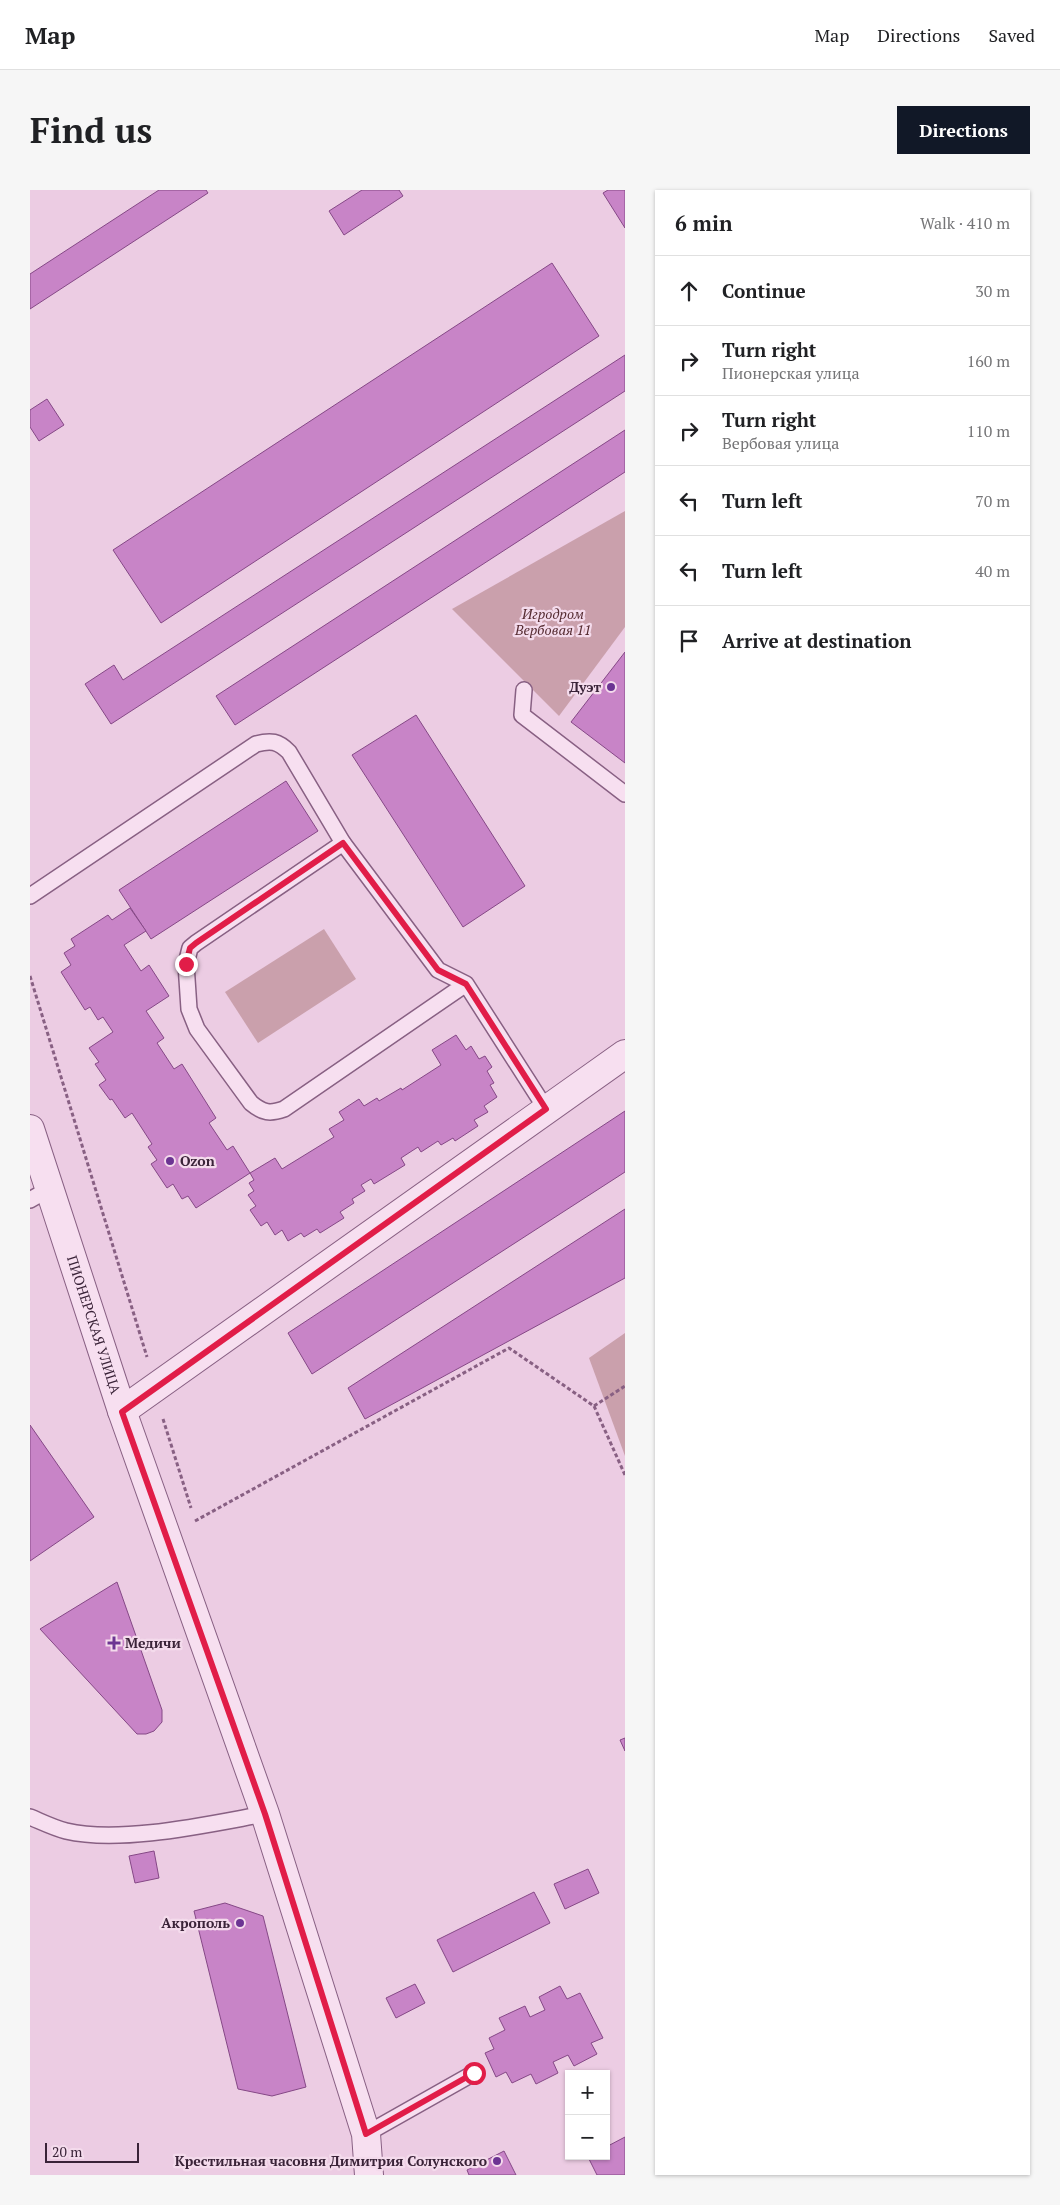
<!DOCTYPE html>
<meta charset="utf-8">
<style>
body{margin:0;font-family:"PT Serif",serif;background:#f6f6f6;color:#202124}
.controls{position:absolute;right:15px;bottom:15px;display:grid;overflow:hidden;border-radius:0px;box-shadow:0 1px 4px #0004}
.controls button{width:45px;height:45px;display:grid;place-items:center;padding:0;border:0;border-bottom:1px solid #e0e0e0;background:#fff;color:#202124;font:25px sans-serif}
.scale{position:absolute;left:15px;bottom:12px;width:94px;box-sizing:border-box;padding-left:5px;border:2px solid #3a2338;border-top:0;font-size:14px;line-height:18px;white-space:nowrap;color:#3a2338;-webkit-text-stroke:4px #f4dbec;paint-order:stroke}
.stop{position:absolute;width:15px;height:15px;margin:-11px;border:4px solid #e11d48;border-radius:50%;background:#fff}
.stop.end{background:#e11d48;border-color:#fff;box-shadow:0 1px 5px #0008}
.list{margin:0;padding:0;list-style:none}
h2{display:flex;justify-content:space-between;align-items:center;height:65px;margin:0;padding:0 20px;font-size:21px}
h2 small{font-size:16px;font-weight:400;color:#757577}
.list li{display:grid;grid-template-columns:32px 1fr auto;gap:15px;align-items:center;box-sizing:border-box;height:70px;padding:0 20px;border-top:1px solid #e0e0e0}
.list b{display:block;font-size:19px;white-space:nowrap}
.list p{margin:0;font-size:16px;white-space:nowrap;color:#757577}
.list em{font-size:16px;font-style:normal;color:#757577}
.icon{flex:none;width:28px;height:28px;fill:none;stroke:currentColor;stroke-width:2;stroke-linecap:round;stroke-linejoin:round}
.map{position:relative;flex:none;width:595px;height:1985px;overflow:hidden;border-radius:0px}
header{display:flex;align-items:center;gap:30px;box-sizing:border-box;height:70px;padding:0 25px;background:#fff;border-bottom:1px solid #e0e0e0}
header strong{font-size:24px}
nav{display:flex;gap:28px;margin-inline-start:auto;font-size:18px}
.intro{display:flex;align-items:center;justify-content:space-between;box-sizing:border-box;height:120px;padding:0 30px}
h1{margin:0;font-size:35px}
.button{padding:12px 22px;border-radius:0px;background:#111827;color:#fff;font-size:18px;font-weight:700}
main{display:flex;gap:30px;padding:0 30px}
aside{flex:1;background:#fff;border-radius:0px;box-shadow:0 1px 4px #0004}
.map>svg:first-child{display:block}
.green{fill:#caa0ac}
.building{fill:#c884c7;stroke:#854886}
.lines{fill:none;stroke-linecap:round;stroke-linejoin:round}
.service-casing{stroke:#886083;stroke-width:18}
.minor-casing{stroke:#886083;stroke-width:30}
.path{stroke:#886083;stroke-width:3;stroke-dasharray:4 2.5;stroke-linecap:butt}
.service{stroke:#f7dff0;stroke-width:15}
.minor{stroke:#f7dff0;stroke-width:28}
.route{stroke:#e11d48;stroke-width:6}
.poi-dot{fill:#6c3493;stroke:#f4dbec;stroke-width:2}
.labels{text-anchor:middle;stroke-width:4.5;stroke-linejoin:round;paint-order:stroke}
.park-label{font-size:14px;font-style:italic;fill:#552b31;stroke:#f4dbec}
.poi-label{font-size:14px;font-weight:bold;fill:#3a2338;stroke:#f4dbec;text-anchor:end}
.street-label{font-size:14px;fill:#3a2338;stroke:#f4dbec}
</style>
<header>
<strong>Map</strong>
<nav><a>Map</a><a>Directions</a><a>Saved</a></nav>
</header>
<div class="intro"><h1>Find us</h1><a class="button">Directions</a></div>
<main>
<div class="map">
<svg width="595" height="1985" viewBox="0 0 595 1985">
<rect width="100%" height="100%" fill="#eccce3"/>
<g class="green">
<polygon points="595,321 595,437 529,526 422,419"/>
<polygon points="294,739 326,789 228,853 195,802"/>
<polygon points="595,1143 595,1266 559,1168"/>
</g>
<g class="building">
<polygon points="129,0 176,0 178,3 0,119 0,84"/>
<polygon points="332,0 369,0 373,6 314,45 299,21"/>
<polygon points="578,0 595,0 595,38 573,3"/>
<polygon points="522,73 569,146 131,433 83,360"/>
<polygon points="595,165 595,201 81,534 55,494 84,475 93,490"/>
<polygon points="17,209 34,235 9,251 0,237 0,220"/>
<polygon points="595,240 595,282 205,535 186,506"/>
<polygon points="595,462 595,573 541,532"/>
<polygon points="386,525 495,696 433,737 322,565"/>
<polygon points="256,591 288,641 121,749 89,700"/>
<polygon points="100,718 116,741 94,755 111,781 119,775 139,806 116,821 134,848 127,853 144,879 152,874 186,928 179,933 197,960 203,956 220,983 166,1018 158,1006 152,1009 143,994 137,998 121,974 127,970 118,957 122,954 102,923 95,928 82,909 80,910 69,895 76,890 65,874 69,872 59,858 83,842 73,827 68,830 60,817 55,820 31,782 41,775 34,763 45,756 41,749 78,725 82,730"/>
<polygon points="426,845 436,860 441,856 449,869 455,866 462,877 457,881 464,893 460,895 467,907 454,916 458,922 444,930 448,936 425,951 423,948 411,955 408,951 391,962 388,957 371,968 375,975 344,994 341,989 331,995 335,1001 322,1009 324,1013 310,1022 314,1028 290,1043 287,1039 274,1047 271,1043 258,1051 252,1040 245,1045 237,1032 231,1036 220,1020 226,1016 218,1005 224,1001 219,993 224,990 220,983 245,968 252,979 304,947 299,939 314,930 309,922 329,909 334,916 347,908 349,911 371,898 372,900 411,875 402,860"/>
<polygon points="595,921 595,982 282,1184 258,1143"/>
<polygon points="595,1019 595,1088 335,1229 318,1198"/>
<polygon points="0,1235 64,1327 0,1371"/>
<polygon points="87,1392 132,1520 132,1532 124,1541 116,1544 107,1544 10,1439"/>
<polygon points="595,1548 595,1561 590,1550"/>
<polygon points="124,1661 129,1688 105,1693 99,1666"/>
<polygon points="558,1679 569,1703 535,1719 524,1694"/>
<polygon points="504,1702 520,1733 423,1782 407,1750"/>
<polygon points="195,1713 233,1726 276,1897 242,1906 208,1899 164,1721"/>
<polygon points="385,1794 395,1813 366,1828 356,1808"/>
<polygon points="530,1796 537,1809 550,1803 573,1848 561,1853 567,1864 544,1876 538,1865 523,1872 528,1883 506,1894 501,1884 482,1893 476,1882 466,1887 455,1863 464,1859 459,1848 475,1840 469,1828 495,1816 500,1827 515,1820 509,1807"/>
<polygon points="595,1947 595,1985 567,1985 558,1967 576,1966 576,1957"/>
<polygon points="474,1961 486,1985 439,1985 437,1980"/>
</g>
<g class="lines">
<g class="service-casing">
<g id="service">
<polyline points="494,500 492,525 595,604"/>
<path d="M0,706L226,554C241,550 248,551 259,562L313,653"/>
<path d="M436,794L254,919C240,924 233,923 221,913L167,839L159,819L156,774L160,758L166,753L313,653L408,780L436,794L516,919"/>
<polyline points="0,1010 19,999"/>
<path d="M0,1627C12,1632 24,1638 36,1641C91,1654 179,1634 235,1624"/>
<polyline points="336,1944 444,1883"/>
</g>
</g>
<g class="minor-casing">
<g id="minor">
<path id="s1" d="M0,939L92,1221L235,1624L336,1944L339,1985"/>
<polyline points="92,1221 595,864"/>
</g>
</g>
<g class="path">
<polyline points="0,786 117,1167"/>
<polyline points="564,1216 595,1196"/>
<polyline points="133,1229 161,1318"/>
<polyline points="165,1331 479,1158 564,1216 595,1285"/>
</g>
<use href="#service" class="service"/>
<use href="#minor" class="minor"/>
</g>
<g class="lines">
<polyline class="route" points="156,774 160,758 166,753 313,653 408,780 436,794 516,919 92,1222 235,1624 336,1944 444,1883"/>
</g>
<g class="poi-dot">
<circle cx="581" cy="497" r="5"/>
<circle cx="140" cy="971" r="5"/>
<path d="M81.5 1445.5h5v5h5v5h-5v5h-5v-5h-5v-5h5z"/>
<circle cx="210" cy="1733" r="5"/>
<circle cx="467" cy="1971" r="5"/>
</g>
<g class="labels">
<g class="park-label">
<text x="523" y="429">Игродром<tspan x="523" dy="16">Вербовая 11</tspan></text>
</g>
<g class="poi-label">
<text x="571" y="502">Дуэт</text>
<text x="150" y="976" text-anchor="start">Ozon</text>
<text x="95" y="1458" text-anchor="start">Медичи</text>
<text x="200" y="1738">Акрополь</text>
<text x="457" y="1976">Крестильная часовня Димитрия Солунского</text>
</g>
<g class="street-label">
<text dy="5" stroke="none"><textPath href="#s1" startOffset="206">ПИОНЕРСКАЯ УЛИЦА</textPath></text>
</g>
</g>
</svg>
<div class="controls">
<button>+</button>
<button>−</button>
</div>
<div class="scale">20 m</div>
<div class="stop" style="left:444px;top:1883px"></div>
<div class="stop end" style="left:156px;top:774px"></div>
</div>
<aside>
<h2>6 min<small>Walk · 410 m</small></h2>
<ul class="list">
<li><svg class="icon" aria-label="ahead" viewBox="0 0 24 24"><path d="M12 20V5M6 11l6-6 6 6"/></svg><div><b>Continue</b></div><em>30 m</em></li>
<li><svg class="icon" aria-label="right" viewBox="0 0 24 24"><path d="M7 20v-9h11M14 6l5 5-5 5"/></svg><div><b>Turn right</b><p>Пионерская улица</p></div><em>160 m</em></li>
<li><svg class="icon" aria-label="right" viewBox="0 0 24 24"><path d="M7 20v-9h11M14 6l5 5-5 5"/></svg><div><b>Turn right</b><p>Вербовая улица</p></div><em>110 m</em></li>
<li><svg class="icon" aria-label="left" viewBox="0 0 24 24"><path d="M17 20v-9H6M10 6l-5 5 5 5"/></svg><div><b>Turn left</b></div><em>70 m</em></li>
<li><svg class="icon" aria-label="left" viewBox="0 0 24 24"><path d="M17 20v-9H6M10 6l-5 5 5 5"/></svg><div><b>Turn left</b></div><em>40 m</em></li>
<li><svg class="icon" aria-label="arrive" viewBox="0 0 24 24"><path d="M6 21V4h12l-3 4 3 4H6"/></svg><div><b>Arrive at destination</b></div></li>
</ul>
</aside>
</main>
